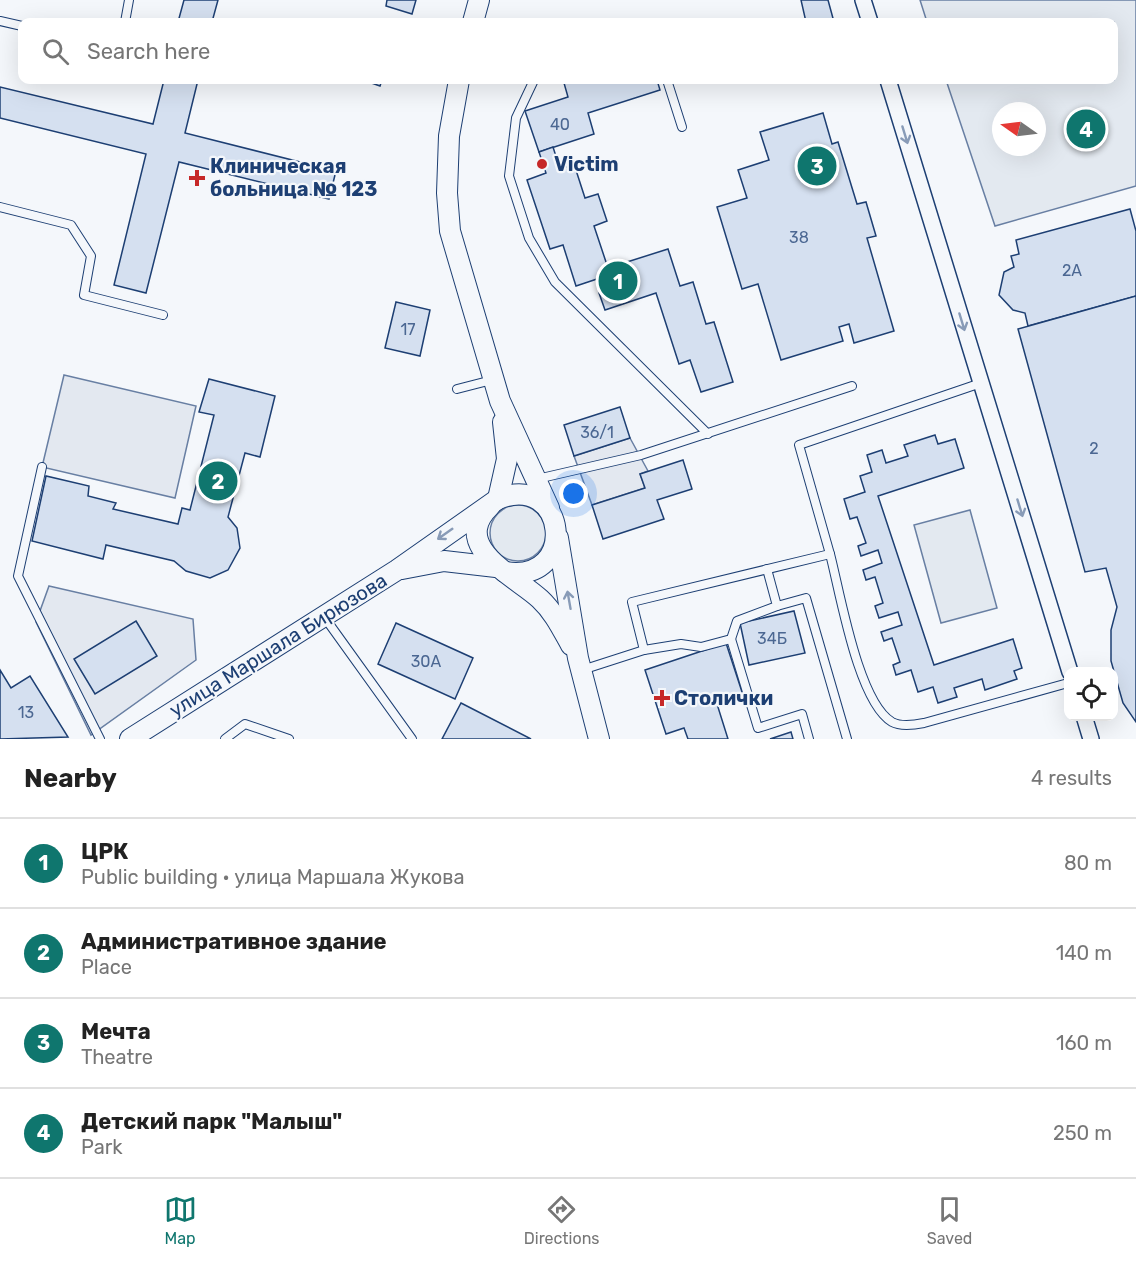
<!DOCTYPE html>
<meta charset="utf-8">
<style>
body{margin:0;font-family:Rubik,sans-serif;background:#f6f6f6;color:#222}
.controls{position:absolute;right:18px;bottom:18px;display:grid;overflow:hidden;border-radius:12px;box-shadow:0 6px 24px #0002}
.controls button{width:54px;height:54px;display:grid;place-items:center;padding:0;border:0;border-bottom:2px solid #e0e0e0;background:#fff;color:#222;font:30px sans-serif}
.compass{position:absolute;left:992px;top:102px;width:54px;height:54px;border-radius:50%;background:#fff;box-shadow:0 6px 24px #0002;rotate:284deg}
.you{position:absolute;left:574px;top:494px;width:21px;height:21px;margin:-15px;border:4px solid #fff;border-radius:50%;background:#1a73e8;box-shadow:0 0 0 9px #1a73e833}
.badge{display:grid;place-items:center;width:39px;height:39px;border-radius:50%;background:#0f766e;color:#fff;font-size:20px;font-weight:700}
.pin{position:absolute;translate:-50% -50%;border:3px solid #fff;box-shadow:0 2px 6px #0006}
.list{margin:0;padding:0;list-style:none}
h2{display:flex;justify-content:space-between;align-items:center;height:78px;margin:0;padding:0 24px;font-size:26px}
h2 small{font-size:20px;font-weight:400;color:#767676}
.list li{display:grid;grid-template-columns:39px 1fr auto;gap:18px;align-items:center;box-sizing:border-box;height:90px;padding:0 24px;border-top:2px solid #e0e0e0}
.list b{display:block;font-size:22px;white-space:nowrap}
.list p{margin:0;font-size:20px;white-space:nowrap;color:#767676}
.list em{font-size:20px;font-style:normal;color:#767676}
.icon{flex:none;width:33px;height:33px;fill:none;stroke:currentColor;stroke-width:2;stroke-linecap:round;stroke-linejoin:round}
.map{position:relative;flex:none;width:1136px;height:739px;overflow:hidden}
.search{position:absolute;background:#fff;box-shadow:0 6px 24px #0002;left:18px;right:18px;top:18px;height:66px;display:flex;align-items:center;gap:15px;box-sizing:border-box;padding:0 21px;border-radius:12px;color:#767676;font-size:22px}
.sheet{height:438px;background:#fff}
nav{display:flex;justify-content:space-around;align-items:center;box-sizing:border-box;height:84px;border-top:2px solid #e0e0e0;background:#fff;font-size:16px;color:#767676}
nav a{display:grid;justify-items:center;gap:3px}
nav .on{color:#0f766e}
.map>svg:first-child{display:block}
.green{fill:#e3e9f0;stroke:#687fa3;stroke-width:1.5;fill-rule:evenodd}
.parking{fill:#e3e8f0;stroke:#687fa3;stroke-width:1.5}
.building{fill:#d5e0f0;stroke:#1d3f73;stroke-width:1.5}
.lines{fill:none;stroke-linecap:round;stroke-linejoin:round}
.service-casing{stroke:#1d3f73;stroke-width:10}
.minor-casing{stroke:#1d3f73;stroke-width:18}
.tertiary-casing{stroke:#1d3f73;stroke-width:22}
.service{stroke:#f4f7fb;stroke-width:8}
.minor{stroke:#f4f7fb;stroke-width:15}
.tertiary{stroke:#f4f7fb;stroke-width:20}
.oneway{stroke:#889bb7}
.poi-dot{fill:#c62828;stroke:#f4f7fb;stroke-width:2}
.labels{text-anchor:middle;stroke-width:4.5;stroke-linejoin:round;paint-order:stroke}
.number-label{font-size:16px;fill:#4b6792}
.poi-label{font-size:20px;font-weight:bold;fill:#1d3f73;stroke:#f4f7fb;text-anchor:start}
.street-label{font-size:20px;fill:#1d3f73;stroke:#f4f7fb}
</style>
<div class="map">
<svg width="1136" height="739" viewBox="0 0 1136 739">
<rect width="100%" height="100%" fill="#f4f7fb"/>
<g class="green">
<path d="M920,0H1136V186L995,226L946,80H1114V22H927ZM1001,111H1037V147H1001Z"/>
<circle cx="518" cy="533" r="28"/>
<polygon points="970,510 997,608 941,623 914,525"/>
</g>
<g class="parking">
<polygon points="64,375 196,406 175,498 42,467"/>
<polygon points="630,438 648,471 640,474 645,488 592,505 574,456"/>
<polygon points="49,586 193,619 196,660 91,735 36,622"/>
</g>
<g class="building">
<polygon points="184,0 218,0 212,22 178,22"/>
<polygon points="387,0 416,0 412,14 386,6"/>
<polygon points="801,0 828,0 834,22 806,22"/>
<polygon points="164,80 198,80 185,133 336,171 329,199 179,162 146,293 114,285 146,154 0,118 0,87 153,124"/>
<polygon points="363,80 382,80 380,86"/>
<polygon points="575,80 657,80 660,90 588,113 594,134 539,152 525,111 568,97 564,83"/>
<polygon points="823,113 832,144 838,142 857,204 866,202 876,236 867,238 894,331 854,343 849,324 839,327 843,341 781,360 758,284 742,289 717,207 747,198 738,170 769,160 760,132"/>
<polygon points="553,147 560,169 574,164 585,198 598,194 607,221 594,226 608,268 668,249 680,286 693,282 706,324 714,322 733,382 701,392 690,360 679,364 656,293 605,310 599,293 604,291 600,278 576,286 563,245 550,249 527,180 546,173 539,152"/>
<polygon points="1130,209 1136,231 1136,296 1028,326 1025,313 1013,310 999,295 1004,272 1014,267 1011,256 1019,254 1016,240"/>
<polygon points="1136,296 1136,722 1123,703 1111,661 1111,630 1117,607 1106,568 1085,572 1018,329"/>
<polygon points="396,302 430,310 420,356 385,348"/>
<polygon points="209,379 275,396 260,457 245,453 228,517 237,528 240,548 228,570 210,578 186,571 174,561 106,545 103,559 32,541 46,476 89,486 88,496 116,503 113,509 178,524 182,508 190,510 214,415 199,412"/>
<polygon points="620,407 630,438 574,456 564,425"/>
<polygon points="935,435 938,444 955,439 964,468 878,496 934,665 1013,639 1022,668 1014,671 1017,679 985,690 982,679 954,688 957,697 938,703 933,687 918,692 911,670 896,675 893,665 900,662 892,638 884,641 881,632 902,625 898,612 879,618 875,606 883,603 875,577 866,580 863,570 882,563 878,550 861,556 858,546 866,543 857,517 850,519 844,499 865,492 860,476 872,472 867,455 882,450 886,463 908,456 904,445"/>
<polygon points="683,460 692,489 657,500 664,519 603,539 592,505 645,488 640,474"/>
<polygon points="794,611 805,653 749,665 740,623"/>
<polygon points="136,621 157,656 95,694 74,659"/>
<polygon points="396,623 473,658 455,699 378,664"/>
<polygon points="726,643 743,695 717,704 728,739 688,739 684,728 666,734 645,670"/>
<polygon points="0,670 11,688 30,676 68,737 0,739"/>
<polygon points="461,703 531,739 442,739"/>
<polygon points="791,732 793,739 770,739"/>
</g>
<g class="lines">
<g class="service-casing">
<g id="service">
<polyline points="0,21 22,26"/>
<polyline points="125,22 129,0"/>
<polyline points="534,80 516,118 509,176 529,238 555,282 708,434"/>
<polyline points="667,80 682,127"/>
<polyline points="0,207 71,225 91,256 84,295 163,315"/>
<polyline points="457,389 492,380"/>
<polyline points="42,467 18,576 100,739"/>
<polyline points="537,479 641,455 852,386"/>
<path d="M830,554C840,592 858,702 892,722C901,727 914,725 924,723L1068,683"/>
<polyline points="777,606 806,598 847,739"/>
<polyline points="325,618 412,739"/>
<polyline points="731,639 758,728 802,714 809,739"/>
<polyline points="644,650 681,644 701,647 731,639 737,621 777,606 767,569"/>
<polyline points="582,670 644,650 632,602 830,554 799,445 981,383"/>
<polyline points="225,739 245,724 289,739"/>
</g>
</g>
<g class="minor-casing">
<g id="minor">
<polyline points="863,0 870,22"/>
<polyline points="888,80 1070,672"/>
<polyline points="1084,716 1091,739"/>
</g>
</g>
<g class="tertiary-casing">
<g id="tertiary">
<polyline points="473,22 479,0"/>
<polyline points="459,80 449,136 447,193 450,231 500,401 549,508"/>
<polyline points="498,499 507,459 503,422"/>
<path d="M490,506C448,547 517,577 540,599C554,612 562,629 571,645"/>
<polyline points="558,538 578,658 599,739"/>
<polyline points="402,569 444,561 496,567"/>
<path d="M130,739L397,570L498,499C567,471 580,584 505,572"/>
</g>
</g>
<use href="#service" class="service"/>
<use href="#minor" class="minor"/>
<use href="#tertiary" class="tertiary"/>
</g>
<defs><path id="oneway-shaft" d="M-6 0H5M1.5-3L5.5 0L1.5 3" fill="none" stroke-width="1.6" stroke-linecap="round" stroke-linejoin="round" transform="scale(1.5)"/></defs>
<g class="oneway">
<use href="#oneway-shaft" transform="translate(905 135) rotate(73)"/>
<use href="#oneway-shaft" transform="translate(962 322) rotate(73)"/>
<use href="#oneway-shaft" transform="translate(1020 508) rotate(73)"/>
<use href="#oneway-shaft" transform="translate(445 534) rotate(145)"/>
<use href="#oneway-shaft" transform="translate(569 600) rotate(-100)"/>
</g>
<g class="poi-dot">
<circle cx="542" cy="164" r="6"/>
<path d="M194 169h6v6h6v6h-6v6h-6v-6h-6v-6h6z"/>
<path d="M659 689h6v6h6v6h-6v6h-6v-6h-6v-6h6z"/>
</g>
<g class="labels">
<g class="number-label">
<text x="560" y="130">40</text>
<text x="799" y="243">38</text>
<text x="1072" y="276">2А</text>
<text x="408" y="335">17</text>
<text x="597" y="438">36/1</text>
<text x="1094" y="454">2</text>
<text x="772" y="644">34Б</text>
<text x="426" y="667">30А</text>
<text x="26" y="718">13</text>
</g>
<g class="poi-label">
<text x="554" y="171">Victim</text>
<text x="210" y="173">Клиническая<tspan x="210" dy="23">больница № 123</tspan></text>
<text x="674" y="705">Столички</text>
</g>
<g class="street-label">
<text transform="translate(278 645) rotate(-32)" y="7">улица Маршала Бирюзова</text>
</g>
</g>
</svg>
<div class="controls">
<button><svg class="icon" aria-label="locate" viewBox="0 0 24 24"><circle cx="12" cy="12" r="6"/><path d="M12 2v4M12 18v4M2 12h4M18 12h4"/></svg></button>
</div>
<svg class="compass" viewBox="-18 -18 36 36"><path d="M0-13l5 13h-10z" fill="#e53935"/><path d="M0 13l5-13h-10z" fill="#767676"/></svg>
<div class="you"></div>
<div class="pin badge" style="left:618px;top:281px">1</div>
<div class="pin badge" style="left:218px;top:481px">2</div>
<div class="pin badge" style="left:817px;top:166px">3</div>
<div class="pin badge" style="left:1086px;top:129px">4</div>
<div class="search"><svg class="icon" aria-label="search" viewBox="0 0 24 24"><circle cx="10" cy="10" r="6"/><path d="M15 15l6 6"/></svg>Search here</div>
</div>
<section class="sheet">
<h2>Nearby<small>4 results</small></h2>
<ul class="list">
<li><span class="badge">1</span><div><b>ЦРК</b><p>Public building · улица Маршала Жукова</p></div><em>80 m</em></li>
<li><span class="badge">2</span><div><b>Административное здание</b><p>Place</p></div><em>140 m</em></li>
<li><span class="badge">3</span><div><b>Мечта</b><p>Theatre</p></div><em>160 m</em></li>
<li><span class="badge">4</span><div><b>Детский парк &quot;Малыш&quot;</b><p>Park</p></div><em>250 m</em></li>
</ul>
</section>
<nav>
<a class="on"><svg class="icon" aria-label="map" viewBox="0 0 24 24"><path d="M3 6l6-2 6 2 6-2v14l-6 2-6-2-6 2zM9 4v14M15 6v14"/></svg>Map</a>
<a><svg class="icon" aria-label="directions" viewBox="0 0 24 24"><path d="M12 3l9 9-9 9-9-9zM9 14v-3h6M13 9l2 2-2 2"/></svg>Directions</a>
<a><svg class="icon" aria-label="saved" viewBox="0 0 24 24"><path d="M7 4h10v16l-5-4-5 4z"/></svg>Saved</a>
</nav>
